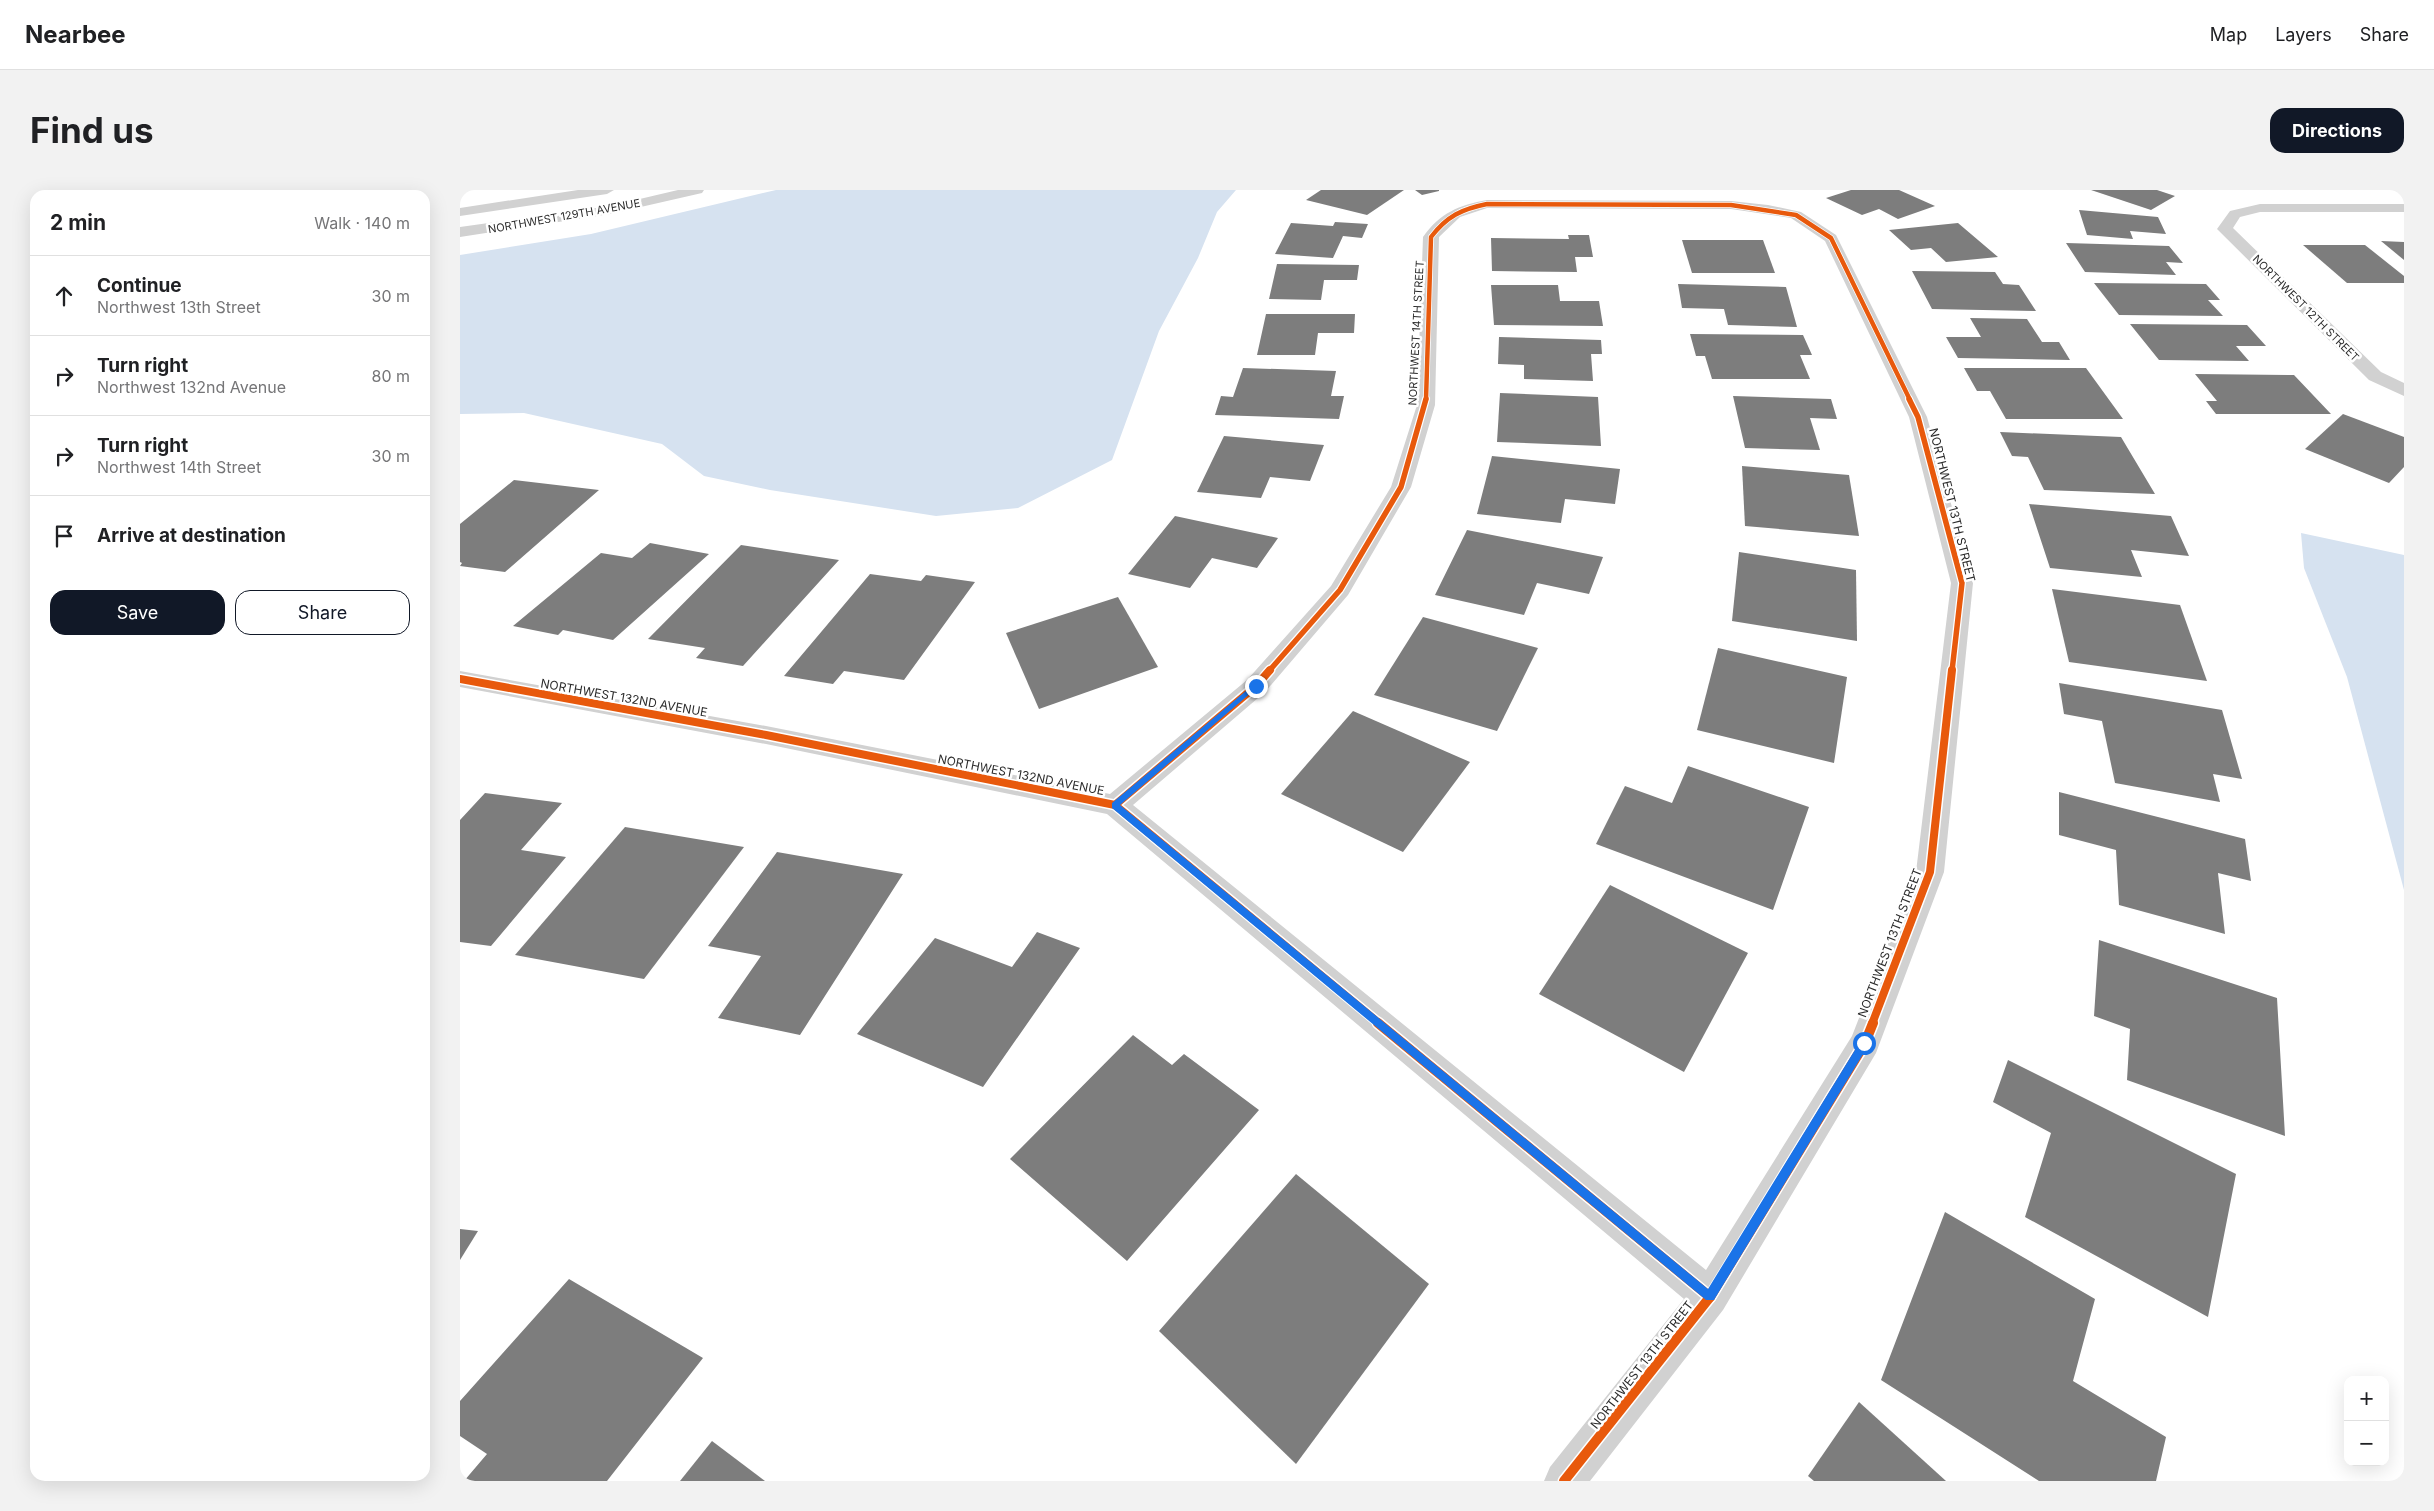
<!DOCTYPE html>
<meta charset="utf-8">
<style>
body{margin:0;font-family:Inter,sans-serif;background:#f2f2f2;color:#202124}
.controls{position:absolute;right:15px;bottom:15px;display:grid;overflow:hidden;border-radius:10px;box-shadow:0 5px 20px #0002}
.controls button{width:45px;height:45px;display:grid;place-items:center;padding:0;border:0;border-bottom:1px solid #e0e0e0;background:#fff;color:#202124;font:25px sans-serif}
.stop{position:absolute;width:15px;height:15px;margin:-11px;border:4px solid #1a73e8;border-radius:50%;background:#fff}
.stop.end{background:#1a73e8;border-color:#fff;box-shadow:0 1px 5px #0008}
.list{margin:0;padding:0;list-style:none}
h2{display:flex;justify-content:space-between;align-items:center;height:65px;margin:0;padding:0 20px;font-size:21px}
h2 small{font-size:16px;font-weight:400;color:#757577}
.list li{display:grid;grid-template-columns:32px 1fr auto;gap:15px;align-items:center;box-sizing:border-box;height:80px;padding:0 20px;border-top:1px solid #e0e0e0}
.list b{display:block;font-size:19px;white-space:nowrap}
.list p{margin:0;font-size:16px;white-space:nowrap;color:#757577}
.list em{font-size:16px;font-style:normal;color:#757577}
.actions{display:flex;gap:10px;padding:15px 20px}
.actions a{flex:1;padding:11px 0;border:1px solid #111827;border-radius:15px;text-align:center;font-size:18px;color:#111827}
.actions .main{background:#111827;color:#fff}
.icon{flex:none;width:28px;height:28px;fill:none;stroke:currentColor;stroke-width:2;stroke-linecap:round;stroke-linejoin:round}
.map{position:relative;flex:none;width:1944px;height:1291px;overflow:hidden;border-radius:15px}
header{display:flex;align-items:center;gap:30px;box-sizing:border-box;height:70px;padding:0 25px;background:#fff;border-bottom:1px solid #e0e0e0}
header strong{font-size:24px}
nav{display:flex;gap:28px;margin-inline-start:auto;font-size:18px}
.intro{display:flex;align-items:center;justify-content:space-between;box-sizing:border-box;height:120px;padding:0 30px}
h1{margin:0;font-size:35px}
.button{padding:12px 22px;border-radius:15px;background:#111827;color:#fff;font-size:18px;font-weight:700}
main{display:flex;gap:30px;padding:0 30px}
aside{flex:1;background:#fff;border-radius:15px;box-shadow:0 5px 20px #0002}
.map>svg:first-child{display:block}
.water{fill:#d6e2f0}
.building{fill:#7d7d7d}
.lines{fill:none;stroke-linecap:round;stroke-linejoin:round}
.minor{fill:#d1d1d1;fill-rule:evenodd}
.cycleway-far3-casing{stroke:#fff;stroke-width:6}
.cycleway-far2-casing{stroke:#fff;stroke-width:8}
.cycleway-far1-casing{stroke:#fff;stroke-width:11}
.cycleway-casing{stroke:#fff;stroke-width:13}
.cycleway-far3{stroke:#e8590c;stroke-width:4.5}
.cycleway-far2{stroke:#e8590c;stroke-width:5.5}
.cycleway-far1{stroke:#e8590c;stroke-width:8}
.cycleway{stroke:#e8590c;stroke-width:10}
.route{fill:#1a73e8}
.labels{text-anchor:middle;stroke-width:5;stroke-linejoin:round;paint-order:stroke}
.far-street-label{font-size:11px;fill:#2c2c2c;stroke:#fff}
.street-label{font-size:12px;fill:#2c2c2c;stroke:#fff}
</style>
<header>
<strong>Nearbee</strong>
<nav><a>Map</a><a>Layers</a><a>Share</a></nav>
</header>
<div class="intro"><h1>Find us</h1><a class="button">Directions</a></div>
<main>
<aside>
<h2>2 min<small>Walk · 140 m</small></h2>
<ul class="list">
<li><svg class="icon" aria-label="ahead" viewBox="0 0 24 24"><path d="M12 20V5M6 11l6-6 6 6"/></svg><div><b>Continue</b><p>Northwest 13th Street</p></div><em>30 m</em></li>
<li><svg class="icon" aria-label="right" viewBox="0 0 24 24"><path d="M7 20v-9h11M14 6l5 5-5 5"/></svg><div><b>Turn right</b><p>Northwest 132nd Avenue</p></div><em>80 m</em></li>
<li><svg class="icon" aria-label="right" viewBox="0 0 24 24"><path d="M7 20v-9h11M14 6l5 5-5 5"/></svg><div><b>Turn right</b><p>Northwest 14th Street</p></div><em>30 m</em></li>
<li><svg class="icon" aria-label="arrive" viewBox="0 0 24 24"><path d="M6 21V4h12l-3 4 3 4H6"/></svg><div><b>Arrive at destination</b></div></li>
</ul>
<div class="actions"><a class="main">Save</a><a>Share</a></div>
</aside>
<div class="map">
<svg width="1944" height="1291" viewBox="0 0 1944 1291">
<rect width="100%" height="100%" fill="#fff"/>
<g class="water">
<polygon points="316,0 776,0 757,22 738,68 699,141 652,270 558,318 476,326 310,300 244,286 202,254 64,223 0,224 0,65 131,44"/>
<polygon points="1841,343 1944,365 1944,700 1887,487 1844,378"/>
</g>
<g class="building">
<polygon points="861,0 944,0 907,25 846,10"/>
<polygon points="955,0 979,0 979,1 962,5"/>
<polygon points="1391,0 1439,0 1475,16 1438,29 1419,19 1402,25 1366,8"/>
<polygon points="1631,0 1697,0 1715,6 1691,20"/>
<polygon points="1619,20 1698,27 1706,44 1670,41 1673,49 1627,45"/>
<polygon points="875,32 908,34 902,48 883,46 873,68 815,64 831,33 873,36"/>
<polygon points="1498,33 1538,67 1486,72 1471,58 1451,60 1429,40"/>
<polygon points="1108,45 1129,45 1133,67 1115,67 1117,82 1032,81 1031,48 1109,49"/>
<polygon points="1222,50 1303,50 1315,83 1232,83"/>
<polygon points="1921,51 1944,52 1944,70"/>
<polygon points="1606,53 1709,56 1723,73 1706,72 1716,85 1625,82"/>
<polygon points="1843,55 1905,55 1944,86 1944,93 1887,93"/>
<polygon points="817,74 899,75 897,90 864,90 861,110 809,109"/>
<polygon points="1452,81 1535,82 1543,94 1559,95 1576,121 1472,119"/>
<polygon points="1634,93 1746,94 1760,110 1748,110 1763,126 1659,125"/>
<polygon points="1218,94 1326,97 1337,137 1268,135 1264,119 1222,118"/>
<polygon points="1031,95 1098,95 1100,111 1139,111 1143,136 1034,135"/>
<polygon points="806,124 895,124 894,143 858,143 855,165 797,165"/>
<polygon points="1510,128 1567,129 1582,152 1599,152 1610,170 1498,168 1486,147 1521,147"/>
<polygon points="1670,134 1787,135 1806,156 1776,156 1789,171 1699,170"/>
<polygon points="1230,144 1343,145 1352,165 1340,165 1350,189 1252,189 1245,166 1236,166"/>
<polygon points="1039,147 1141,150 1142,164 1131,164 1133,191 1064,189 1064,175 1038,174"/>
<polygon points="783,178 876,181 871,206 884,206 879,229 755,225 761,206 773,207"/>
<polygon points="1504,178 1626,178 1663,229 1546,229 1530,201 1517,201"/>
<polygon points="1735,184 1834,185 1871,224 1756,224 1746,211 1757,211"/>
<polygon points="1040,203 1138,207 1141,256 1037,252"/>
<polygon points="1273,206 1371,209 1377,229 1350,228 1360,260 1285,258"/>
<polygon points="1883,224 1944,247 1944,277 1929,293 1845,259"/>
<polygon points="1540,242 1661,247 1695,304 1584,300 1568,267 1552,266"/>
<polygon points="764,246 864,255 850,291 810,287 801,308 737,302"/>
<polygon points="1032,266 1160,279 1155,314 1105,309 1101,333 1017,324"/>
<polygon points="1282,276 1389,285 1399,346 1285,336"/>
<polygon points="54,290 139,300 45,382 0,376 2,373 0,372 0,334"/>
<polygon points="1569,314 1711,326 1729,366 1671,360 1682,387 1590,378"/>
<polygon points="715,326 818,348 797,378 752,368 730,398 668,384"/>
<polygon points="1007,340 1143,367 1129,404 1077,393 1064,425 975,405"/>
<polygon points="190,353 249,364 153,450 103,440 98,445 53,436 141,363 172,368"/>
<polygon points="281,355 379,370 283,476 236,468 245,458 188,449"/>
<polygon points="1279,362 1396,380 1397,451 1272,431"/>
<polygon points="410,384 461,391 466,385 515,392 444,490 384,481 373,494 324,486"/>
<polygon points="1592,399 1720,415 1747,491 1609,472"/>
<polygon points="658,407 698,477 579,519 546,443"/>
<polygon points="963,427 1078,458 1037,541 914,505"/>
<polygon points="1258,458 1387,487 1374,573 1237,540"/>
<polygon points="1599,493 1762,520 1782,589 1753,584 1760,612 1655,593 1642,531 1604,524"/>
<polygon points="893,521 1010,572 943,662 821,604"/>
<polygon points="1228,576 1349,617 1313,720 1136,654 1165,596 1212,613"/>
<polygon points="1599,602 1785,649 1791,691 1758,683 1765,744 1659,715 1656,660 1599,645"/>
<polygon points="25,603 102,613 61,660 106,667 31,756 0,752 0,630"/>
<polygon points="165,637 284,657 184,789 55,765"/>
<polygon points="317,662 443,684 340,845 258,828 301,766 248,756"/>
<polygon points="1150,695 1288,763 1224,882 1079,804"/>
<polygon points="577,742 620,758 523,897 397,844 475,748 552,777"/>
<polygon points="1639,750 1817,808 1825,946 1667,890 1670,839 1634,826"/>
<polygon points="673,845 712,875 724,864 799,920 667,1071 550,969"/>
<polygon points="1548,870 1776,984 1748,1127 1565,1027 1591,943 1533,912"/>
<polygon points="836,984 969,1094 836,1274 699,1141"/>
<polygon points="1485,1022 1635,1109 1613,1191 1706,1247 1696,1291 1579,1291 1421,1190"/>
<polygon points="0,1039 18,1041 0,1070"/>
<polygon points="109,1089 243,1168 147,1291 4,1291 27,1264 0,1246 0,1211"/>
<polygon points="1399,1212 1486,1291 1354,1291 1348,1286"/>
<polygon points="252,1251 305,1291 220,1291"/>
</g>
<g class="lines">
<g class="minor">
<polygon points="118,0 154,0 147,4 0,26 0,18"/>
<polygon points="218,0 244,0 242,3 150,24 0,47 0,37 150,16"/>
<path d="M1027,10L1271,11L1308,15L1341,22L1376,45L1467,227L1513,393L1484,682L1416,863L1263,1120L1130,1291H1084L1090,1277L1224,1109L647,624L306,554L0,497V481L306,536L650,604L787,490L871,396L931,297L957,215L963,47C980,23 999,15 1027,10ZM1027,18L1271,19L1331,28L1365,51L1449,227L1491,393L1456,682L1392,846L1246,1080L673,615L805,502L888,405L951,297L975,215L979,47L1000,27Z"/>
<polygon points="1800,14 1944,14 1944,22 1800,22 1780,27 1773,38 1921,182 1944,193 1944,206 1909,190 1757,39 1770,21"/>
</g>
<g class="cycleway-far3-casing">
<path id="cycleway-far3" d="M966,210L971,47C987,26 1002,19 1027,14L1271,15L1336,25L1371,48L1450,210"/>
</g>
<g class="cycleway-far2-casing">
<g id="cycleway-far2">
<polyline points="1449,209 1458,227 1502,393 1492,481"/>
<polyline points="809,481 880,400 941,297 966,209"/>
</g>
</g>
<g class="cycleway-far1-casing">
<g id="cycleway-far1">
<polyline points="0,489 306,545 655,615 920,834"/>
<polyline points="655,615 796,496 810,480"/>
<polyline points="1412,834 1470,682 1492,480"/>
</g>
</g>
<g class="cycleway-casing">
<g id="cycleway">
<polyline points="918,833 1250,1107"/>
<polyline points="1104,1291 1250,1107 1405,853 1413,833"/>
</g>
</g>
<use href="#cycleway-far3" class="cycleway-far3"/>
<use href="#cycleway-far2" class="cycleway-far2"/>
<use href="#cycleway-far1" class="cycleway-far1"/>
<use href="#cycleway" class="cycleway"/>
</g>
<polygon class="route" points="793,495 799,496 660,615 1248,1099 1401,850 1408,850 1408,856 1254,1110 1246,1110 652,618 652,613"/>
<g class="labels">
<g class="far-street-label">
<text transform="translate(104 26) rotate(-10)" y="4">NORTHWEST 129TH AVENUE</text>
<text transform="translate(1846 118) rotate(45)" y="4">NORTHWEST 12TH STREET</text>
<text transform="translate(956 143) rotate(-87)" y="4">NORTHWEST 14TH STREET</text>
</g>
<g class="street-label">
<text transform="translate(1492 315) rotate(76)" y="4">NORTHWEST 13TH STREET</text>
<text transform="translate(164 508) rotate(10)" y="4">NORTHWEST 132ND AVENUE</text>
<text transform="translate(561 585) rotate(11)" y="4">NORTHWEST 132ND AVENUE</text>
<text transform="translate(1430 753) rotate(-69)" y="4">NORTHWEST 13TH STREET</text>
<text transform="translate(1182 1175) rotate(-52)" y="4">NORTHWEST 13TH STREET</text>
</g>
</g>
</svg>
<div class="controls">
<button>+</button>
<button>−</button>
</div>
<div class="stop" style="left:1404px;top:853px"></div>
<div class="stop end" style="left:796px;top:496px"></div>
</div>
</main>
